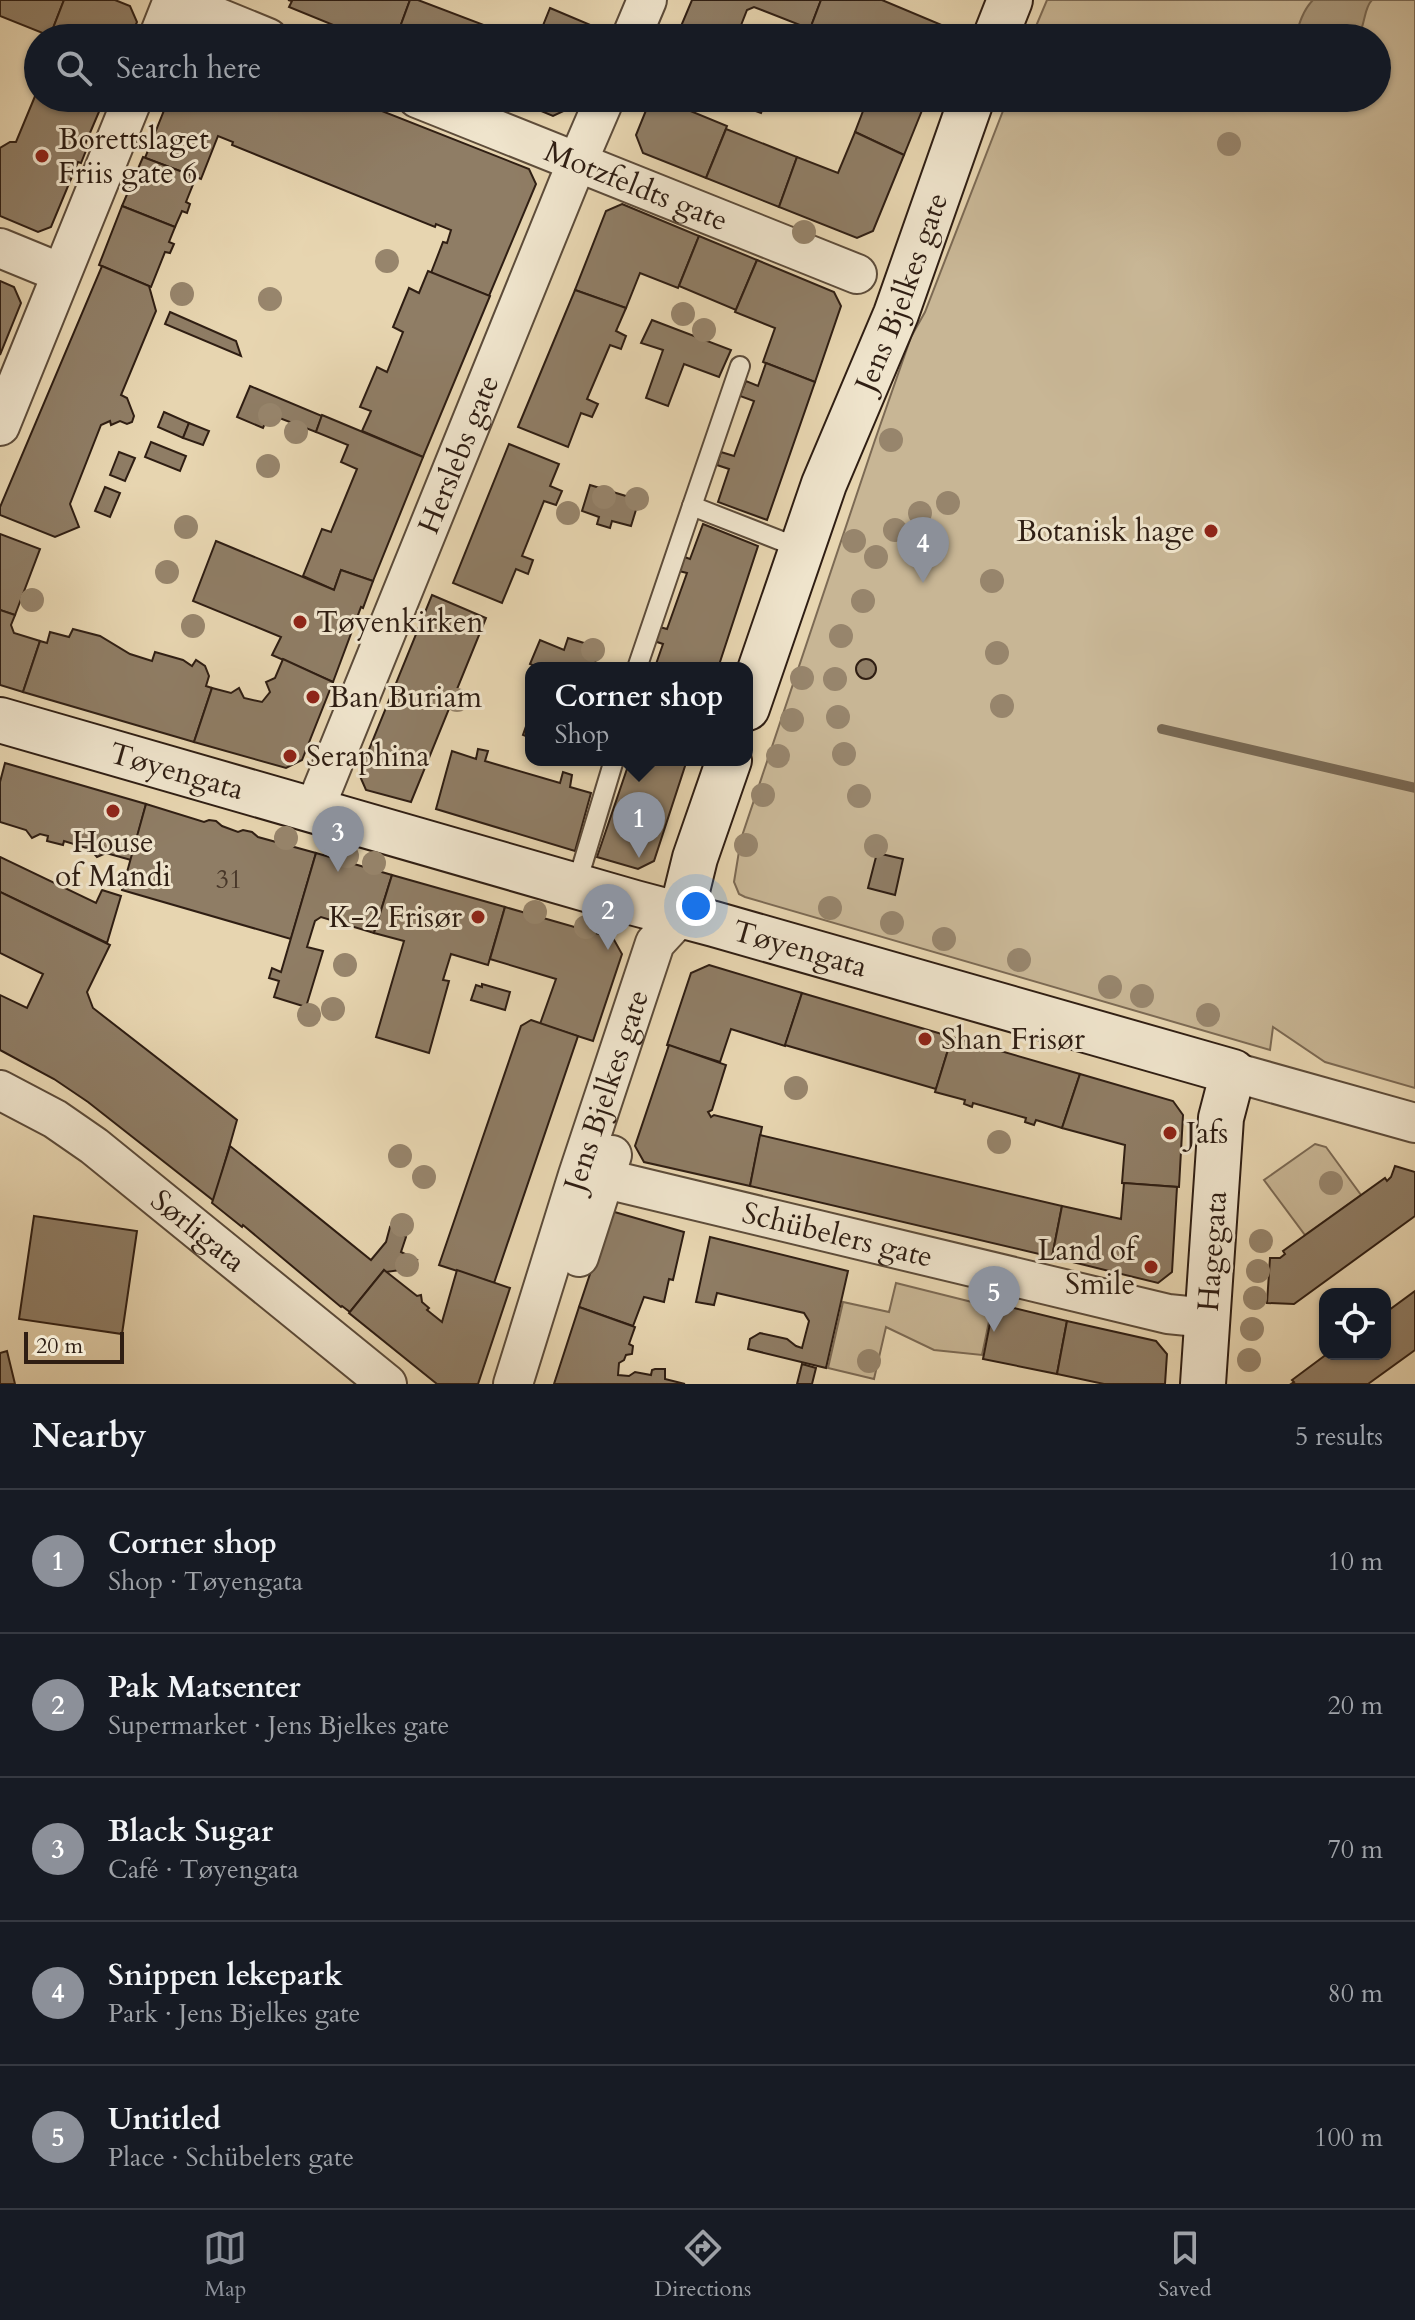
<!DOCTYPE html>
<meta charset="utf-8">
<style>
body{margin:0;font-family:Cardo,serif;background:#242831;color:#f1f3f6}
.controls{position:absolute;right:24px;bottom:24px;display:grid;overflow:hidden;border-radius:16px;box-shadow:0 2px 6px #0004}
.controls button{width:72px;height:72px;display:grid;place-items:center;padding:0;border:0;border-bottom:2px solid #363941;background:#171b24;color:#f1f3f6;font:40px sans-serif}
.scale{position:absolute;left:24px;bottom:20px;width:100px;box-sizing:border-box;padding-left:8px;border:4px solid #2f1e13;border-top:0;font-size:22px;line-height:28px;white-space:nowrap;color:#2f1e13;-webkit-text-stroke:6px #efe4cc;paint-order:stroke}
.you{position:absolute;left:696px;top:906px;width:28px;height:28px;margin:-20px;border:6px solid #fff;border-radius:50%;background:#1a73e8;box-shadow:0 0 0 12px #1a73e833}
.badge{display:grid;place-items:center;width:52px;height:52px;border-radius:50%;background:#8c9099;color:#fff;font-size:26px;font-weight:700}
.pin{position:absolute;translate:-50% -66px;filter:drop-shadow(0 2px 4px #0008)}
.pin::after{content:'';position:absolute;top:42px;width:28px;height:24px;background:inherit;clip-path:polygon(0 0,100% 0,50% 100%)}
.popup{position:absolute;left:525px;top:662px;width:228px;height:104px;box-sizing:border-box;display:grid;place-content:center;border-radius:16px;background:#171b24;filter:drop-shadow(0 2px 6px #0005);font-size:26px;white-space:nowrap;color:#9ea1a6}
.popup b{font-size:30px;color:#f1f3f6}
.popup::after{content:'';position:absolute;left:50%;top:100%;margin-left:-16px;border:16px solid transparent;border-top-color:#171b24}
.list{margin:0;padding:0;list-style:none}
h2{display:flex;justify-content:space-between;align-items:center;height:104px;margin:0;padding:0 32px;font-size:34px}
h2 small{font-size:26px;font-weight:400;color:#9ea1a6}
.list li{display:grid;grid-template-columns:52px 1fr auto;gap:24px;align-items:center;box-sizing:border-box;height:144px;padding:0 32px;border-top:2px solid #363941}
.list b{display:block;font-size:30px;white-space:nowrap}
.list p{margin:0;font-size:26px;white-space:nowrap;color:#9ea1a6}
.list em{font-size:26px;font-style:normal;color:#9ea1a6}
.icon{flex:none;width:44px;height:44px;fill:none;stroke:currentColor;stroke-width:2;stroke-linecap:round;stroke-linejoin:round}
.map{position:relative;flex:none;width:1415px;height:1384px;overflow:hidden}
.search{position:absolute;background:#171b24;box-shadow:0 2px 6px #0004;left:24px;right:24px;top:24px;height:88px;display:flex;align-items:center;gap:20px;box-sizing:border-box;padding:0 28px;border-radius:44px;color:#9ea1a6;font-size:30px}
.sheet{height:824px;background:#171b24}
nav{display:flex;justify-content:space-around;align-items:center;box-sizing:border-box;height:112px;border-top:2px solid #363941;background:#171b24;font-size:22px;color:#9ea1a6}
nav a{display:grid;justify-items:center;gap:4px}
nav .on{color:#8c9099}
.map>svg:first-child{display:block}
.green{fill:#c8b695;stroke:#7c6a54;stroke-width:2}
.water{fill:#a8977b;stroke:#786751;stroke-width:2}
.lines{fill:none;stroke-linecap:round;stroke-linejoin:round}
.stream{stroke:#786751;stroke-width:10}
.building{fill:#8f7d65;stroke:#2f1e13;stroke-width:2}
.lane-casing{stroke:#5d4c3a;stroke-width:22}
.street-casing{stroke:#5d4c3a;stroke-width:42}
.secondary-casing{stroke:#2f1e13;stroke-width:48}
.lane{stroke:#efe4cc;stroke-width:18}
.street{stroke:#efe4cc;stroke-width:38}
.secondary{stroke:#efe4cc;stroke-width:44}
.tree{fill:#97856c}
.poi-dot{fill:#8f2418;stroke:#efe4cc;stroke-width:3}
.labels{text-anchor:middle;stroke-width:6;stroke-linejoin:round;paint-order:stroke}
.number-label{font-size:26px;fill:#473628}
.poi-label{font-size:30px;fill:#2f1e13;stroke:#efe4cc;text-anchor:start}
.street-label{font-size:30px;fill:#2f1e13;stroke:#efe4cc}
</style>
<div class="map">
<svg width="1415" height="1384" viewBox="0 0 1415 1384">
<rect width="100%" height="100%" fill="#e7d5b0"/>
<filter id="stains"><feTurbulence type="fractalNoise" baseFrequency=".0025" numOctaves="4"/><feColorMatrix values="0 0 0 0 .2 0 0 0 0 .09 0 0 0 0 .02 0 0 0 .5 -.17"/></filter>
<radialGradient id="worn" r=".72"><stop offset=".6" stop-color="#630" stop-opacity="0"/><stop offset="1" stop-color="#630" stop-opacity=".3"/></radialGradient>
<g class="green">
<polygon points="1047,0 1415,0 1415,1088 1325,1062 1273,1027 1270,1050 745,897 739,894 734,882 741,839 875,440 911,337 925,312 1008,98 1377,98 1377,38 1031,38"/>
<polygon points="1315,1144 1326,1147 1361,1195 1305,1235 1264,1180"/>
<polygon points="896,1283 992,1307 982,1355 934,1350 886,1327 874,1379 828,1368 843,1302 889,1312"/>
</g>
<path class="water" d="M1313,0H1372C1363,9 1366,25 1357,38H1295C1299,24 1303,10 1313,0Z"/>
<g class="lines">
<polyline class="stream" points="1162,729 1415,788"/>
</g>
<g class="building">
<polygon points="0,0 64,0 50,36 0,16"/>
<polygon points="64,0 115,0 130,6 137,22 130,38 78,38 59,30 56,38 50,36"/>
<polygon points="288,0 410,0 396,38 365,38 289,7 292,1"/>
<polygon points="410,0 418,0 497,30 494,38 396,38"/>
<polygon points="692,0 821,0 810,29 754,7 747,10 736,38 676,38"/>
<polygon points="821,0 882,0 944,26 949,38 831,38 810,29"/>
<polygon points="550,8 600,29 597,38 538,38"/>
<polygon points="38,89 38,98 104,100 84,147 87,148 81,163 78,162 51,227 38,232 0,216 0,148 10,142 16,142"/>
<polygon points="169,98 349,98 529,169 536,184 489,296 431,273 443,242 447,243 451,230 436,224 435,227 232,145 233,142 218,136 201,179 145,158"/>
<polygon points="510,98 574,98 570,108 553,116"/>
<polygon points="651,98 659,98 727,126 706,178 643,153 636,135"/>
<polygon points="738,98 767,98 761,113 736,104"/>
<polygon points="819,98 830,98 839,101 836,108 818,100"/>
<polygon points="868,98 927,98 904,155 855,132"/>
<polygon points="726,129 797,157 779,207 706,178"/>
<polygon points="855,132 904,155 873,231 857,238 779,207 797,157 838,173"/>
<polygon points="143,157 196,177 186,202 190,204 187,213 182,211 175,227 122,206"/>
<polygon points="622,204 699,236 678,288 640,273 626,308 575,290 606,211"/>
<polygon points="122,206 175,227 169,242 174,244 170,253 165,252 151,287 99,265"/>
<polygon points="699,236 757,260 736,310 679,286"/>
<polygon points="757,260 834,292 841,306 815,382 763,362 775,328 735,312"/>
<polygon points="102,266 149,286 156,311 121,395 127,398 134,416 132,422 127,424 120,421 111,425 110,421 101,425 70,504 79,527 55,537 0,515 0,507"/>
<polygon points="428,271 490,296 423,457 362,431 371,411 360,407 377,367 387,372 403,332 393,327 409,288 419,293"/>
<polygon points="0,281 14,287 21,303 0,355"/>
<polygon points="575,290 626,308 616,331 626,336 621,349 610,345 587,399 598,404 592,417 581,413 568,447 518,427"/>
<polygon points="170,312 236,341 241,356 165,324"/>
<polygon points="652,320 731,350 719,377 684,364 668,406 646,398 663,350 641,343"/>
<polygon points="766,363 815,382 767,520 718,502 729,469 717,465 721,452 734,456 754,401 740,396 746,381 758,386"/>
<polygon points="250,386 322,416 316,432 269,414 263,428 237,417"/>
<polygon points="164,412 189,423 183,438 158,427"/>
<polygon points="322,415 423,457 373,581 341,570 334,590 303,576 322,529 331,532 357,469 341,462 348,445 316,432"/>
<polygon points="189,423 209,431 203,445 183,438"/>
<polygon points="151,442 186,456 180,471 145,457"/>
<polygon points="509,444 559,464 550,486 562,491 556,505 544,501 522,556 533,560 528,574 516,569 502,603 453,583"/>
<polygon points="119,452 135,458 125,481 110,475"/>
<polygon points="590,485 639,500 631,526 612,521 610,528 597,524 599,517 582,511"/>
<polygon points="105,487 120,493 110,517 95,511"/>
<polygon points="703,524 758,546 718,668 655,667 663,644 651,640 656,626 667,629 687,573 675,570 679,555 690,559"/>
<polygon points="0,534 40,549 15,615 0,610"/>
<polygon points="216,541 334,590 341,570 373,581 363,608 361,607 333,682 272,655 281,637 193,601"/>
<polygon points="432,595 486,618 411,802 366,790 359,774"/>
<polygon points="0,610 15,615 11,625 14,633 40,641 23,692 0,685"/>
<polygon points="73,629 100,636 130,654 152,661 155,652 183,660 192,666 196,660 205,666 209,676 206,686 212,688 194,742 23,692 40,641 47,643 50,632 69,637"/>
<polygon points="568,638 600,648 593,668 539,668 530,664 540,640 564,650"/>
<circle cx="866" cy="669" r="10"/>
<polygon points="283,659 333,682 302,760 286,768 194,742 212,688 231,693 239,688 244,698 262,702 270,692 266,682 275,678"/>
<polygon points="531,712 531,738 523,735"/>
<polygon points="478,749 488,751 485,761 560,783 563,772 572,775 570,787 591,793 575,851 436,809 452,751 476,759"/>
<polygon points="630,760 687,760 654,861 638,869 597,857"/>
<polygon points="5,763 146,804 131,860 106,853 97,857 90,849 64,841 63,845 47,841 48,836 40,834 32,838 26,830 0,822 0,782"/>
<polygon points="146,804 204,822 209,820 216,821 222,826 238,832 243,830 252,832 258,837 316,853 291,939 122,890"/>
<polygon points="316,853 392,875 374,933 321,917 315,921 307,947 323,951 306,1007 274,997 279,981 269,978 272,968 281,972"/>
<polygon points="877,853 903,859 895,895 868,888"/>
<polygon points="0,857 96,903 102,890 121,896 107,943 0,892"/>
<polygon points="392,875 505,907 488,965 451,954 443,980 449,981 429,1053 376,1037 404,941 374,933"/>
<polygon points="0,892 110,945 87,992 93,1008 237,1120 214,1201 88,1102 54,1079 0,1050 0,995 27,1008 43,974 0,953"/>
<polygon points="505,907 613,938 622,954 593,1041 540,1024 556,979 490,959"/>
<polygon points="709,965 802,993 785,1046 731,1029 720,1062 667,1045 691,973"/>
<polygon points="482,984 510,992 505,1010 471,1000 476,985 482,987"/>
<polygon points="802,993 952,1037 936,1089 785,1045"/>
<polygon points="531,1020 578,1036 494,1283 439,1265 521,1026"/>
<polygon points="952,1037 1080,1074 1062,1128 1036,1120 1034,1125 1025,1122 1026,1118 973,1103 972,1107 964,1104 965,1100 935,1092"/>
<polygon points="669,1045 726,1065 712,1110 708,1112 711,1117 714,1115 762,1127 750,1186 644,1162 635,1146"/>
<polygon points="1080,1074 1173,1101 1183,1115 1179,1187 1122,1183 1125,1145 1062,1128"/>
<polygon points="760,1135 1062,1206 1052,1257 750,1186"/>
<polygon points="230,1146 371,1260 386,1242 390,1227 406,1237 401,1252 417,1260 408,1269 386,1272 384,1270 350,1312 342,1306 341,1307 243,1225 242,1227 212,1203"/>
<polygon points="1395,1166 1415,1172 1415,1216 1294,1304 1267,1303 1270,1258 1280,1258 1285,1254 1283,1251 1385,1178 1387,1181 1391,1177"/>
<polygon points="1124,1183 1177,1187 1172,1272 1158,1283 1052,1257 1062,1206 1121,1219"/>
<polygon points="611,1211 684,1232 673,1280 669,1279 664,1302 644,1297 633,1326 579,1307"/>
<polygon points="34,1216 137,1231 122,1334 19,1319"/>
<polygon points="710,1237 848,1271 826,1368 748,1349 750,1339 760,1333 787,1339 796,1346 802,1348 809,1321 804,1313 717,1293 714,1305 696,1302"/>
<polygon points="384,1270 417,1296 421,1295 422,1302 429,1308 427,1310 442,1322 457,1270 510,1288 478,1384 437,1384 349,1313"/>
<polygon points="1415,1291 1415,1350 1368,1384 1291,1384 1294,1382 1292,1380 1327,1354 1385,1354 1385,1313"/>
<polygon points="994,1303 1067,1321 1057,1374 983,1359"/>
<polygon points="579,1307 635,1327 629,1344 633,1346 632,1354 626,1355 624,1360 619,1363 618,1375 629,1376 635,1372 651,1375 652,1370 655,1369 665,1369 665,1379 685,1384 554,1384"/>
<polygon points="1067,1321 1156,1341 1167,1354 1165,1384 1104,1384 1057,1374"/>
<polygon points="7,1351 15,1384 0,1384 0,1353"/>
<polygon points="802,1364 816,1368 812,1384 797,1384"/>
</g>
<g class="lines">
<g class="lane-casing">
<g id="lane">
<polyline points="740,366 692,506 802,549"/>
<polyline points="637,668 692,506"/>
<polyline points="576,886 614,760"/>
</g>
</g>
<g class="street-casing">
<g id="street">
<polyline points="175,0 268,38"/>
<polyline points="158,38 173,0"/>
<polyline points="631,38 647,0"/>
<path id="s1" d="M417,98L857,274"/>
<polyline points="0,248 61,273"/>
<polyline points="0,426 133,98"/>
<path id="s2" d="M314,810L568,184L605,98"/>
<polyline points="1233,1072 1415,1123"/>
<path id="s3" d="M0,1090L55,1119L94,1146L387,1384"/>
<path id="s4" d="M606,1179L1168,1314L1208,1318"/>
<polyline points="579,1257 612,1155"/>
<path id="s5" d="M513,1384L578,1175L655,943L681,915"/>
</g>
</g>
<g class="secondary-casing">
<g id="secondary">
<polyline points="995,38 1010,0"/>
<path id="s6" d="M747,708L824,484L896,314L972,98"/>
<path id="s7" d="M0,720L635,903L714,924L1233,1072L1221,1118L1203,1384"/>
<polyline points="681,915 695,858 729,760"/>
</g>
</g>
<use href="#lane" class="lane"/>
<use href="#street" class="street"/>
<use href="#secondary" class="secondary"/>
</g>
<g class="tree">
<circle cx="1229" cy="144" r="12"/>
<circle cx="804" cy="232" r="12"/>
<circle cx="387" cy="261" r="12"/>
<circle cx="182" cy="294" r="12"/>
<circle cx="270" cy="299" r="12"/>
<circle cx="683" cy="314" r="12"/>
<circle cx="704" cy="330" r="12"/>
<circle cx="270" cy="415" r="12"/>
<circle cx="296" cy="432" r="12"/>
<circle cx="891" cy="440" r="12"/>
<circle cx="268" cy="466" r="12"/>
<circle cx="604" cy="497" r="12"/>
<circle cx="637" cy="499" r="12"/>
<circle cx="948" cy="503" r="12"/>
<circle cx="568" cy="513" r="12"/>
<circle cx="920" cy="513" r="12"/>
<circle cx="186" cy="527" r="12"/>
<circle cx="895" cy="530" r="12"/>
<circle cx="854" cy="541" r="12"/>
<circle cx="876" cy="557" r="12"/>
<circle cx="167" cy="572" r="12"/>
<circle cx="992" cy="581" r="12"/>
<circle cx="32" cy="600" r="12"/>
<circle cx="863" cy="601" r="12"/>
<circle cx="193" cy="626" r="12"/>
<circle cx="841" cy="636" r="12"/>
<circle cx="593" cy="650" r="12"/>
<circle cx="997" cy="653" r="12"/>
<circle cx="802" cy="678" r="12"/>
<circle cx="835" cy="679" r="12"/>
<circle cx="457" cy="700" r="12"/>
<circle cx="1002" cy="706" r="12"/>
<circle cx="838" cy="717" r="12"/>
<circle cx="792" cy="720" r="12"/>
<circle cx="844" cy="754" r="12"/>
<circle cx="778" cy="756" r="12"/>
<circle cx="763" cy="795" r="12"/>
<circle cx="859" cy="796" r="12"/>
<circle cx="286" cy="838" r="12"/>
<circle cx="746" cy="845" r="12"/>
<circle cx="876" cy="846" r="12"/>
<circle cx="347" cy="856" r="12"/>
<circle cx="374" cy="863" r="12"/>
<circle cx="830" cy="908" r="12"/>
<circle cx="535" cy="912" r="12"/>
<circle cx="892" cy="923" r="12"/>
<circle cx="586" cy="927" r="12"/>
<circle cx="944" cy="939" r="12"/>
<circle cx="1019" cy="960" r="12"/>
<circle cx="345" cy="965" r="12"/>
<circle cx="1110" cy="987" r="12"/>
<circle cx="1142" cy="996" r="12"/>
<circle cx="333" cy="1009" r="12"/>
<circle cx="309" cy="1015" r="12"/>
<circle cx="1208" cy="1015" r="12"/>
<circle cx="796" cy="1088" r="12"/>
<circle cx="999" cy="1142" r="12"/>
<circle cx="400" cy="1156" r="12"/>
<circle cx="424" cy="1177" r="12"/>
<circle cx="1331" cy="1183" r="12"/>
<circle cx="402" cy="1225" r="12"/>
<circle cx="1261" cy="1241" r="12"/>
<circle cx="407" cy="1265" r="12"/>
<circle cx="1258" cy="1271" r="12"/>
<circle cx="1255" cy="1298" r="12"/>
<circle cx="1252" cy="1329" r="12"/>
<circle cx="1249" cy="1360" r="12"/>
<circle cx="869" cy="1361" r="12"/>
</g>
<g class="poi-dot">
<circle cx="42" cy="156" r="8"/>
<circle cx="1211" cy="531" r="8"/>
<circle cx="300" cy="622" r="8"/>
<circle cx="313" cy="697" r="8"/>
<circle cx="290" cy="756" r="8"/>
<circle cx="113" cy="811" r="8"/>
<circle cx="478" cy="917" r="8"/>
<circle cx="925" cy="1039" r="8"/>
<circle cx="1170" cy="1133" r="8"/>
<circle cx="1151" cy="1267" r="8"/>
</g>
<g class="labels">
<g class="number-label">
<text x="229" y="888">31</text>
</g>
<g class="poi-label">
<text x="58" y="149">Borettslaget<tspan x="58" dy="34">Friis gate 6</tspan></text>
<text x="1195" y="541" text-anchor="end">Botanisk hage</text>
<text x="316" y="632">Tøyenkirken</text>
<text x="329" y="707">Ban Buriam</text>
<text x="306" y="766">Seraphina</text>
<text x="113" y="852" text-anchor="middle">House<tspan x="113" dy="34">of Mandi</tspan></text>
<text x="462" y="927" text-anchor="end">K-2 Frisør</text>
<text x="941" y="1049">Shan Frisør</text>
<text x="1186" y="1143">Jafs</text>
<text x="1135" y="1260" text-anchor="end">Land of<tspan x="1135" dy="34">Smile</tspan></text>
</g>
<g class="street-label">
<text dy="10" stroke="none"><textPath href="#s1" startOffset="236">Motzfeldts gate</textPath></text>
<text dy="10" stroke="none"><textPath href="#s6" startOffset="444">Jens Bjelkes gate</textPath></text>
<text dy="10" stroke="none"><textPath href="#s2" startOffset="384">Herslebs gate</textPath></text>
<text dy="10" stroke="none"><textPath href="#s7" startOffset="184">Tøyengata</textPath></text>
<text dy="10" stroke="none"><textPath href="#s7" startOffset="832">Tøyengata</textPath></text>
<text dy="10" stroke="none"><textPath href="#s5" startOffset="308">Jens Bjelkes gate</textPath></text>
<text dy="10" stroke="none"><textPath href="#s3" startOffset="244">Sørligata</textPath></text>
<text dy="10" stroke="none"><textPath href="#s4" startOffset="238">Schübelers gate</textPath></text>
<text transform="translate(1212 1251) rotate(-86)" y="10">Hagegata</text>
</g>
</g>
<rect width="100%" height="100%" filter="url(#stains)"/>
<rect width="100%" height="100%" fill="url(#worn)"/>
</svg>
<div class="controls">
<button><svg class="icon" aria-label="locate" viewBox="0 0 24 24"><circle cx="12" cy="12" r="6"/><path d="M12 2v4M12 18v4M2 12h4M18 12h4"/></svg></button>
</div>
<div class="scale">20 m</div>
<div class="you"></div>
<div class="pin badge" style="left:639px;top:858px">1</div>
<div class="popup"><b>Corner shop</b>Shop</div>
<div class="pin badge" style="left:608px;top:950px">2</div>
<div class="pin badge" style="left:338px;top:872px">3</div>
<div class="pin badge" style="left:923px;top:583px">4</div>
<div class="pin badge" style="left:994px;top:1332px">5</div>
<div class="search"><svg class="icon" aria-label="search" viewBox="0 0 24 24"><circle cx="10" cy="10" r="6"/><path d="M15 15l6 6"/></svg>Search here</div>
</div>
<section class="sheet">
<h2>Nearby<small>5 results</small></h2>
<ul class="list">
<li><span class="badge">1</span><div><b>Corner shop</b><p>Shop · Tøyengata</p></div><em>10 m</em></li>
<li><span class="badge">2</span><div><b>Pak Matsenter</b><p>Supermarket · Jens Bjelkes gate</p></div><em>20 m</em></li>
<li><span class="badge">3</span><div><b>Black Sugar</b><p>Café · Tøyengata</p></div><em>70 m</em></li>
<li><span class="badge">4</span><div><b>Snippen lekepark</b><p>Park · Jens Bjelkes gate</p></div><em>80 m</em></li>
<li><span class="badge">5</span><div><b>Untitled</b><p>Place · Schübelers gate</p></div><em>100 m</em></li>
</ul>
</section>
<nav>
<a class="on"><svg class="icon" aria-label="map" viewBox="0 0 24 24"><path d="M3 6l6-2 6 2 6-2v14l-6 2-6-2-6 2zM9 4v14M15 6v14"/></svg>Map</a>
<a><svg class="icon" aria-label="directions" viewBox="0 0 24 24"><path d="M12 3l9 9-9 9-9-9zM9 14v-3h6M13 9l2 2-2 2"/></svg>Directions</a>
<a><svg class="icon" aria-label="saved" viewBox="0 0 24 24"><path d="M7 4h10v16l-5-4-5 4z"/></svg>Saved</a>
</nav>
